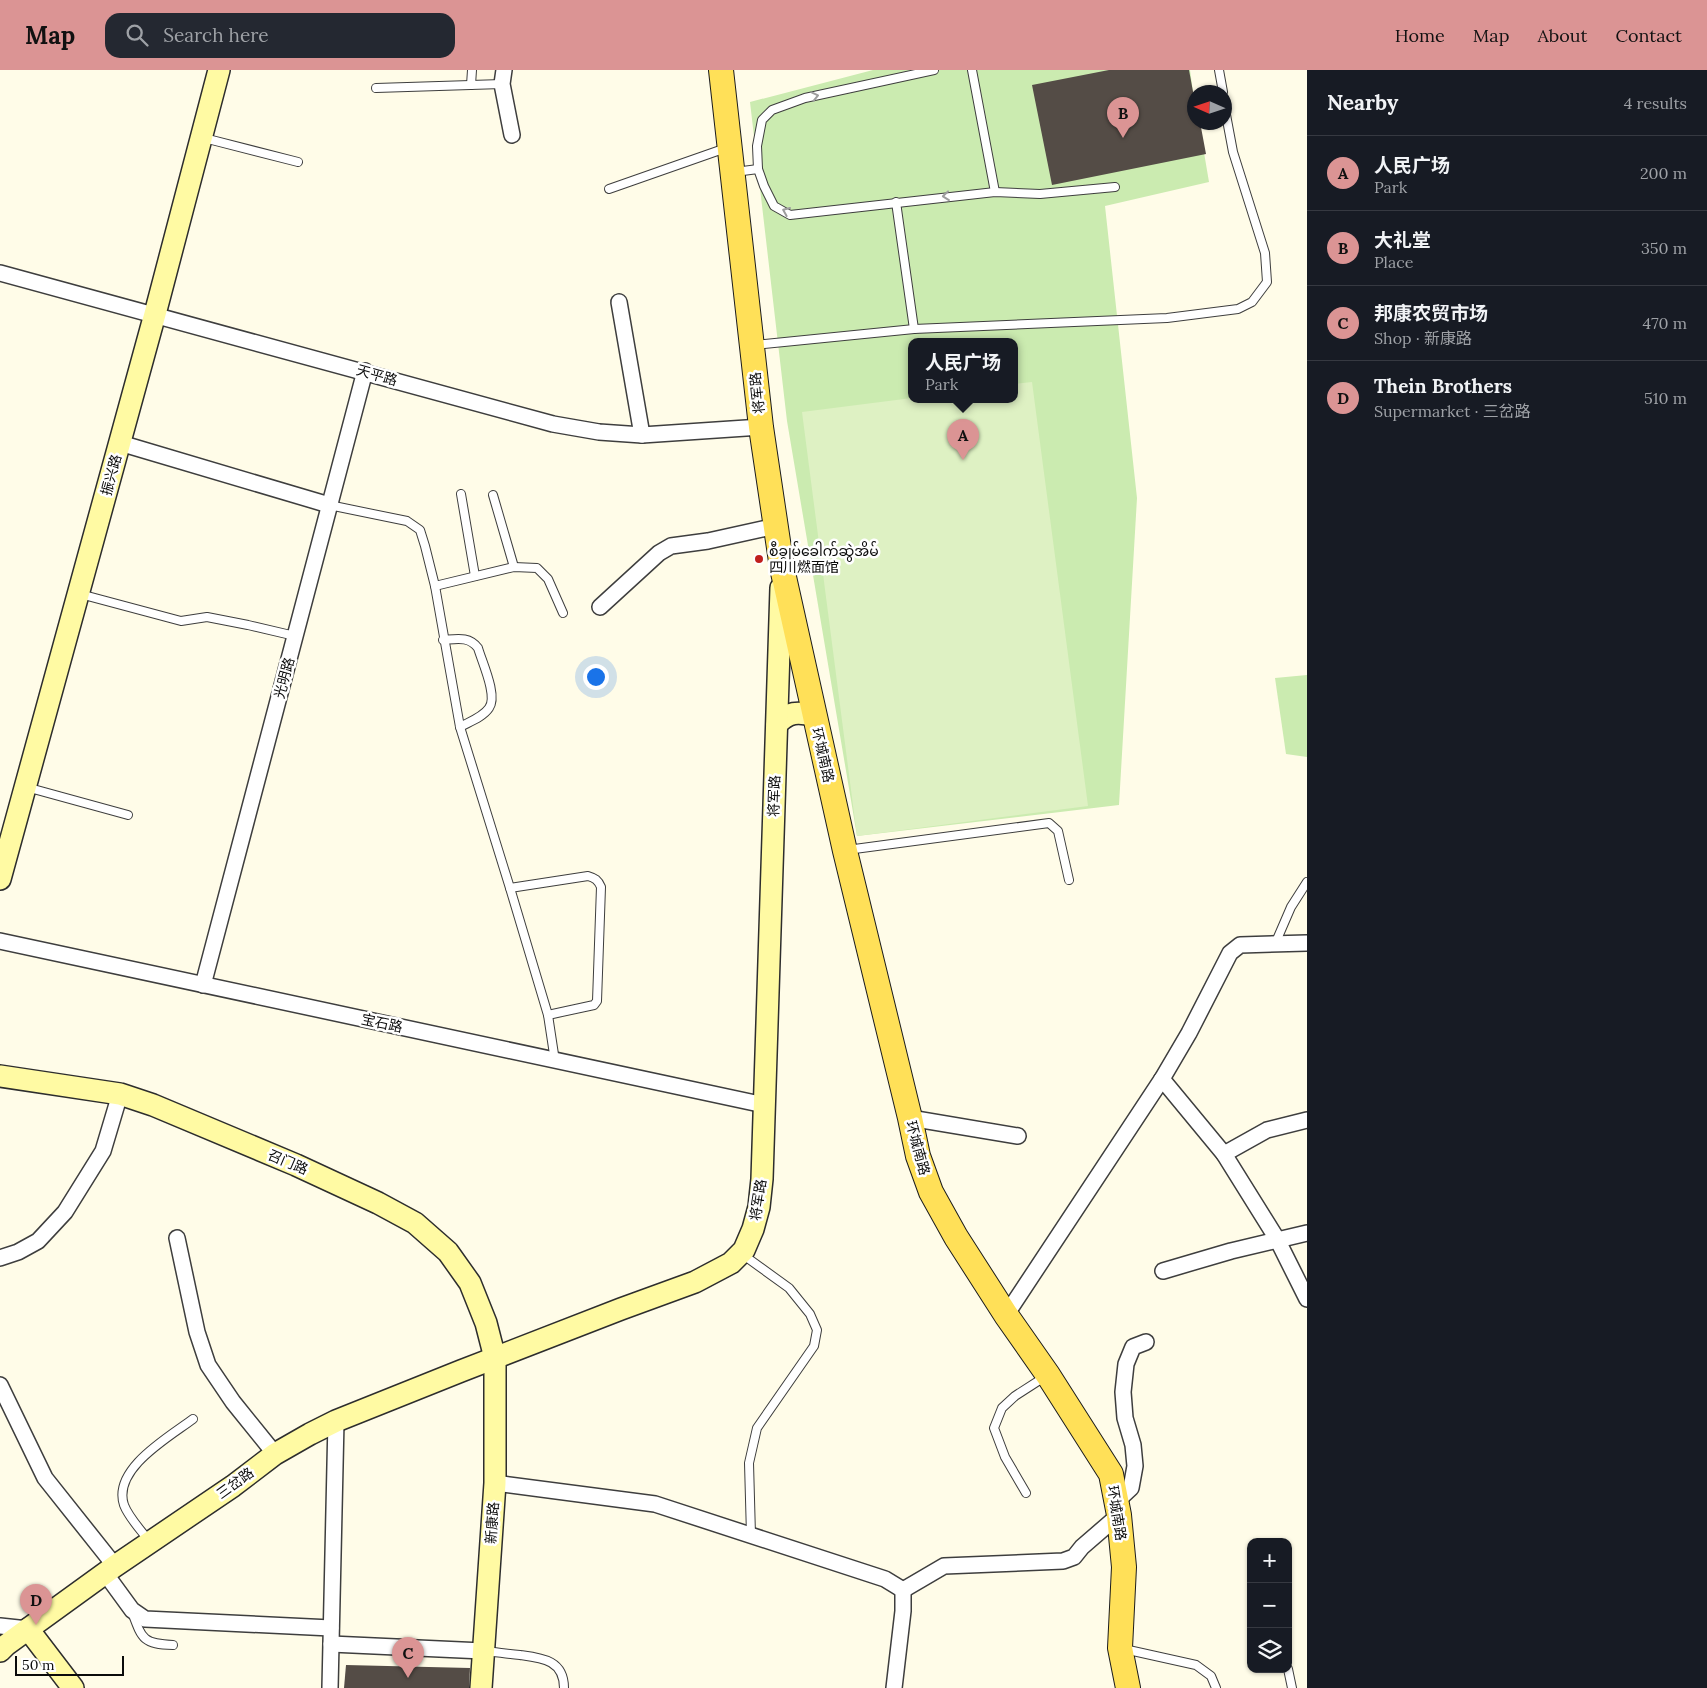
<!DOCTYPE html>
<meta charset="utf-8">
<style>
body{margin:0;font-family:Lora,"Noto Sans SC","Noto Sans Myanmar",serif;background:#242831;color:#f1f3f6}
.controls{position:absolute;right:15px;bottom:15px;display:grid;overflow:hidden;border-radius:10px;box-shadow:0 1px 4px #0004}
.controls button{width:45px;height:45px;display:grid;place-items:center;padding:0;border:0;border-bottom:1px solid #363941;background:#171b24;color:#f1f3f6;font:25px sans-serif}
.compass{position:absolute;left:1187px;top:15px;width:45px;height:45px;border-radius:50%;background:#171b24;box-shadow:0 1px 4px #0004;rotate:273deg}
.scale{position:absolute;left:15px;bottom:12px;width:109px;box-sizing:border-box;padding-left:5px;border:2px solid #0b0b0b;border-top:0;font-size:14px;line-height:18px;white-space:nowrap;color:#0b0b0b;-webkit-text-stroke:4px #fff;paint-order:stroke}
.you{position:absolute;left:595px;top:606px;width:18px;height:18px;margin:-12px;border:4px solid #fff;border-radius:50%;background:#1a73e8;box-shadow:0 0 0 8px #1a73e833}
.badge{display:grid;place-items:center;width:32px;height:32px;border-radius:50%;background:#db9494;color:#111;font-size:16px;font-weight:700}
.pin{position:absolute;translate:-50% -41px;filter:drop-shadow(0 1px 2px #0008)}
.pin::after{content:'';position:absolute;top:26px;width:18px;height:15px;background:inherit;clip-path:polygon(0 0,100% 0,50% 100%)}
.popup{position:absolute;left:908px;top:268px;width:110px;height:65px;box-sizing:border-box;display:grid;place-content:center;border-radius:10px;background:#171b24;filter:drop-shadow(0 1px 4px #0005);font-size:16px;white-space:nowrap;color:#9ea1a6}
.popup b{font-size:19px;color:#f1f3f6}
.popup::after{content:'';position:absolute;left:50%;top:100%;margin-left:-10px;border:10px solid transparent;border-top-color:#171b24}
.list{margin:0;padding:0;list-style:none}
h2{display:flex;justify-content:space-between;align-items:center;height:65px;margin:0;padding:0 20px;font-size:21px}
h2 small{font-size:16px;font-weight:400;color:#9ea1a6}
.list li{display:grid;grid-template-columns:32px 1fr auto;gap:15px;align-items:center;box-sizing:border-box;height:75px;padding:0 20px;border-top:1px solid #363941}
.list b{display:block;font-size:19px;white-space:nowrap}
.list p{margin:0;font-size:16px;white-space:nowrap;color:#9ea1a6}
.list em{font-size:16px;font-style:normal;color:#9ea1a6}
.icon{flex:none;width:28px;height:28px;fill:none;stroke:currentColor;stroke-width:2;stroke-linecap:round;stroke-linejoin:round}
.map{position:relative;flex:none;width:1307px;height:1618px;overflow:hidden}
header{display:flex;align-items:center;gap:30px;box-sizing:border-box;height:70px;padding:0 25px;background:#db9494;color:#111}
header strong{font-size:24px}
nav{display:flex;gap:28px;margin-inline-start:auto;font-size:18px}
.search{width:350px;height:45px;background:#242831;display:flex;align-items:center;gap:12px;box-sizing:border-box;padding:0 18px;border-radius:15px;color:#9ea1a6;font-size:19px}
main{display:flex}
aside{flex:1;background:#171b24}
.map>svg:first-child{display:block}
.park{fill:#cbebb0;fill-rule:evenodd}
.pitch{fill:#def1c3}
.building{fill:#544c46}
.lines{fill:none;stroke-linecap:round;stroke-linejoin:round}
.lane-casing{stroke:#3e3e3e;stroke-width:10}
.street-casing{stroke:#3e3e3e;stroke-width:18}
.secondary-casing{stroke:#2d2d2d;stroke-width:24}
.primary-casing{stroke:#1c1c1c;stroke-width:26}
.lane{stroke:#fff;stroke-width:8}
.street{stroke:#fff;stroke-width:15}
.secondary{stroke:#fffaa3;stroke-width:21}
.primary{stroke:#ffe058;stroke-width:24}
.oneway{stroke:#9d9d9d}
.poi-dot{fill:#c01f1d;stroke:#fff;stroke-width:2}
.labels{text-anchor:middle;stroke-width:5;stroke-linejoin:round;paint-order:stroke}
.street-label{font-size:14px;fill:#0b0b0b;stroke:#fff}
.poi-label{font-size:14px;fill:#0b0b0b;stroke:#fff;text-anchor:start}
</style>
<header>
<strong>Map</strong>
<div class="search"><svg class="icon" aria-label="search" viewBox="0 0 24 24"><circle cx="10" cy="10" r="6"/><path d="M15 15l6 6"/></svg>Search here</div>
<nav><a>Home</a><a>Map</a><a>About</a><a>Contact</a></nav>
</header>
<main>
<div class="map">
<svg width="1307" height="1618" viewBox="0 0 1307 1618">
<rect width="100%" height="100%" fill="#fffce8"/>
<g class="park">
<path d="M873,0H1190L1194,29V52L1199,53L1209,112L1105,136L1137,428L1119,735L857,766L787,351L750,32ZM912,271H1014V329H912Z"/>
<polygon points="1307,605 1307,687 1286,684 1275,608"/>
</g>
<polygon class="pitch" points="1032,312 1088,736 857,766 802,342 912,328 1014,329 1014,314"/>
<g class="building">
<polygon points="1109,0 1189,0 1194,27 1194,52 1200,52 1206,84 1052,115 1032,15"/>
<polygon points="346,1595 470,1598 469,1618 344,1618"/>
</g>
<g class="lines">
<g class="lane-casing">
<g id="lane">
<polyline points="934,0 805,28 772,40 762,50 757,76 758,99 764,116 774,136 790,145 995,122 1040,124 1115,117"/>
<polyline points="972,0 995,122"/>
<polyline points="1219,0 1223,22"/>
<polyline points="471,15 472,0"/>
<polyline points="376,18 502,14"/>
<polyline points="204,68 298,92"/>
<polyline points="735,102 758,99"/>
<polyline points="609,119 726,78"/>
<polyline points="896,132 914,259"/>
<polyline points="754,275 914,259 1167,248 1238,239 1252,232 1267,212 1265,183 1233,82 1224,34"/>
<polyline points="461,424 475,506"/>
<polyline points="493,425 514,497"/>
<polyline points="329,435 407,451 420,460 425,476 435,516 460,657 510,818 548,945 555,991"/>
<polyline points="435,516 514,497 537,498 548,509 563,543"/>
<polyline points="80,524 181,551 207,547 248,555 295,566"/>
<path d="M443,570C457,569 469,566 478,578C482,592 498,626 489,638C483,647 469,652 460,657"/>
<polyline points="26,717 128,745"/>
<polyline points="847,780 1049,753 1058,761 1069,810"/>
<path d="M510,818L588,806C595,808 598,810 601,817L597,931L594,935L548,945"/>
<polyline points="1275,874 1291,837 1307,812"/>
<polyline points="742,1184 789,1218 810,1244 817,1260 814,1276 757,1358 749,1393 751,1465"/>
<polyline points="1026,1423 1005,1387 994,1358 1002,1338 1015,1326 1046,1306"/>
<path d="M149,1471C141,1460 129,1448 124,1435C112,1399 169,1367 193,1349"/>
<path d="M132,1542C142,1569 143,1574 173,1575"/>
<polyline points="1124,1579 1196,1595 1211,1606 1216,1618"/>
<path d="M485,1581C496,1582 508,1584 520,1585C542,1588 564,1590 564,1618"/>
<polyline points="1288,1599 1292,1618"/>
</g>
</g>
<g class="street-casing">
<g id="street">
<polyline points="504,0 502,14 512,65"/>
<polyline points="0,203 553,354 599,362 642,365 761,357"/>
<polyline points="619,232 642,365"/>
<polyline points="120,373 329,435"/>
<polyline points="600,537 659,483 671,476 708,471 776,456"/>
<polyline points="0,871 764,1035"/>
<polyline points="203,915 365,301"/>
<polyline points="1162,1009 1224,1084 1277,1169 1307,1229"/>
<polyline points="910,1048 1018,1066"/>
<polyline points="1224,1084 1267,1060 1307,1050"/>
<polyline points="177,1168 197,1262 208,1295 233,1332 275,1384"/>
<polyline points="0,1188 18,1182 38,1171 65,1142 103,1081 120,1024"/>
<polyline points="1163,1201 1231,1181 1307,1163"/>
<polyline points="1006,1245 1162,1009 1189,963 1230,883 1240,875 1307,873"/>
<polyline points="0,1315 45,1408 115,1496"/>
<polyline points="495,1413 655,1434 885,1509 903,1520"/>
<polyline points="1116,1432 1131,1418 1135,1396 1133,1375 1125,1348 1123,1322 1126,1294 1133,1277 1146,1272"/>
<polyline points="105,1503 132,1540 145,1549 331,1558"/>
<polyline points="903,1520 944,1496 1063,1491 1074,1487 1082,1477 1119,1445"/>
<polyline points="0,1556 28,1559"/>
<polyline points="331,1574 483,1581"/>
<polyline points="330,1618 336,1351"/>
<polyline points="894,1618 903,1541 903,1520"/>
</g>
</g>
<g class="secondary-casing">
<g id="secondary">
<path d="M777,654C788,642 798,641 814,646"/>
<polyline points="0,809 155,244 219,0"/>
<polyline points="0,1006 120,1024 153,1035 296,1095 378,1133 415,1153 448,1182 470,1213 486,1253 495,1288 495,1413 481,1618"/>
<polyline points="28,1559 73,1618"/>
<polyline points="0,1581 6,1575 28,1559 115,1496 233,1416 275,1384 310,1364 336,1351 461,1301 621,1239 695,1212 731,1193 744,1180 753,1159 759,1137 762,1109 781,518"/>
</g>
</g>
<g class="primary-casing">
<polyline id="primary" points="721,0 761,357 782,498 845,781 910,1048 918,1086 931,1122 956,1167 1006,1245 1048,1305 1111,1404 1119,1445 1124,1497 1120,1578 1128,1618"/>
</g>
<use href="#lane" class="lane"/>
<use href="#street" class="street"/>
<use href="#secondary" class="secondary"/>
<use href="#primary" class="primary"/>
</g>
<defs><path id="oneway-chevron" d="M-2-3.5L2.5 0L-2 3.5" fill="none" stroke-width="1.6" stroke-linecap="round" stroke-linejoin="round" transform="scale(1.25)"/></defs>
<g class="oneway">
<use href="#oneway-chevron" transform="translate(815 26) rotate(-13)"/>
<use href="#oneway-chevron" transform="translate(946 126) rotate(174)"/>
<use href="#oneway-chevron" transform="translate(786 141) rotate(-157)"/>
</g>
<circle class="poi-dot" cx="759" cy="489" r="5"/>
<g class="labels">
<g class="street-label">
<text transform="translate(377 305) rotate(16)" y="5">天平路</text>
<text transform="translate(757 323) rotate(-96)" y="5">将军路</text>
<text transform="translate(111 405) rotate(-75)" y="5">振兴路</text>
<text transform="translate(284 608) rotate(-75)" y="5">光明路</text>
<text transform="translate(823 685) rotate(77)" y="5">环城南路</text>
<text transform="translate(774 726) rotate(-88)" y="5">将军路</text>
<text transform="translate(382 953) rotate(12)" y="5">宝石路</text>
<text transform="translate(918 1078) rotate(75)" y="5">环城南路</text>
<text transform="translate(288 1092) rotate(23)" y="5">召门路</text>
<text transform="translate(758 1130) rotate(-81)" y="5">将军路</text>
<text transform="translate(235 1413) rotate(-36)" y="5">三岔路</text>
<text transform="translate(1117 1443) rotate(81)" y="5">环城南路</text>
<text transform="translate(492 1453) rotate(-86)" y="5">新康路</text>
</g>
<g class="poi-label">
<text x="769" y="486">စီချွမ်ခေါက်ဆွဲအိမ်<tspan x="769" dy="16">四川燃面馆</tspan></text>
</g>
</g>
</svg>
<div class="controls">
<button>+</button>
<button>−</button>
<button><svg class="icon" aria-label="layers" viewBox="0 0 24 24"><path d="M12 4l9 5-9 5-9-5zM3 14l9 5 9-5"/></svg></button>
</div>
<svg class="compass" viewBox="-18 -18 36 36"><path d="M0-13l5 13h-10z" fill="#e53935"/><path d="M0 13l5-13h-10z" fill="#9ea1a6"/></svg>
<div class="scale">50 m</div>
<div class="you"></div>
<div class="pin badge" style="left:963px;top:390px">A</div>
<div class="popup"><b>人民广场</b>Park</div>
<div class="pin badge" style="left:1123px;top:68px">B</div>
<div class="pin badge" style="left:408px;top:1608px">C</div>
<div class="pin badge" style="left:36px;top:1555px">D</div>
</div>
<aside>
<h2>Nearby<small>4 results</small></h2>
<ul class="list">
<li><span class="badge">A</span><div><b>人民广场</b><p>Park</p></div><em>200 m</em></li>
<li><span class="badge">B</span><div><b>大礼堂</b><p>Place</p></div><em>350 m</em></li>
<li><span class="badge">C</span><div><b>邦康农贸市场</b><p>Shop · 新康路</p></div><em>470 m</em></li>
<li><span class="badge">D</span><div><b>Thein Brothers</b><p>Supermarket · 三岔路</p></div><em>510 m</em></li>
</ul>
</aside>
</main>
